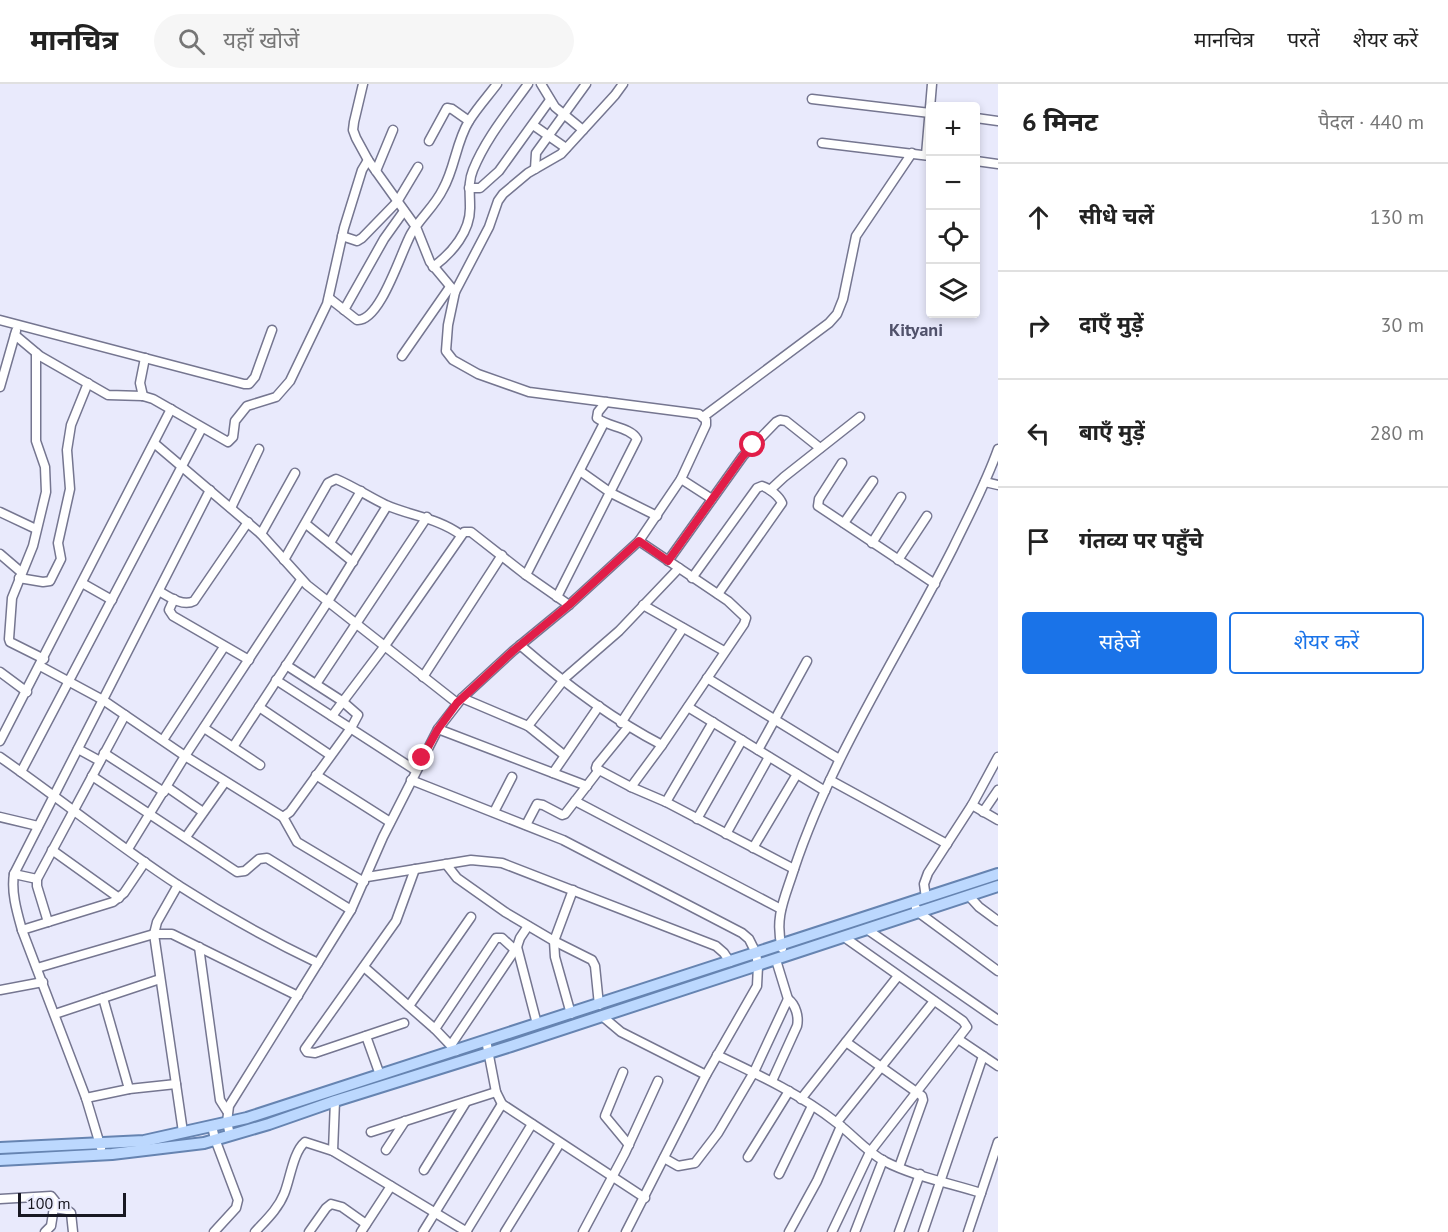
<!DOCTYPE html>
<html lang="hi">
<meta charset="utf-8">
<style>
body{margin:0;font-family:"PT Sans","Noto Sans Devanagari",sans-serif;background:#f6f6f6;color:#222}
.controls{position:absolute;right:18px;top:18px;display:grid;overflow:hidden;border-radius:6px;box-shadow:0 3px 9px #0003}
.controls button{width:54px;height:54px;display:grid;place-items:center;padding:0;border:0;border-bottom:2px solid #e0e0e0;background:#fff;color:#222;font:30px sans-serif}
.scale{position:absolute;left:18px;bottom:15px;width:108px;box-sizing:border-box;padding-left:6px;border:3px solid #181822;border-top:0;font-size:16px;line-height:21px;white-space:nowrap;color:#181822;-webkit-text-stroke:4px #e9eafc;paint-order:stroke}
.stop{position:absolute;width:18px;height:18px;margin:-14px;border:4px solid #e11d48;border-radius:50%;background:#fff}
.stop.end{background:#e11d48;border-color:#fff;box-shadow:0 2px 6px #0008}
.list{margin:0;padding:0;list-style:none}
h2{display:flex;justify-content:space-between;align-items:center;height:78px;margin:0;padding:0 24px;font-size:26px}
h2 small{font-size:20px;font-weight:400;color:#767676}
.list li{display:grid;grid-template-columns:39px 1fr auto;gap:18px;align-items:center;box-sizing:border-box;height:108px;padding:0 24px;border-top:2px solid #e0e0e0}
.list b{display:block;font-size:22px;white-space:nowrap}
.list em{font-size:20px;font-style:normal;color:#767676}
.actions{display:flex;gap:12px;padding:18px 24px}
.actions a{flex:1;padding:14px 0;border:2px solid #1a73e8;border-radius:6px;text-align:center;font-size:21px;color:#1a73e8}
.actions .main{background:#1a73e8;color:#fff}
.icon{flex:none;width:33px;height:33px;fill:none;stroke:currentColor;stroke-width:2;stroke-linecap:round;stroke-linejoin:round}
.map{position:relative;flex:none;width:998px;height:1148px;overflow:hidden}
header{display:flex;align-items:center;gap:36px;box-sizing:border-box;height:84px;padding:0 30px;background:#fff;border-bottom:2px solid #e0e0e0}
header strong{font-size:28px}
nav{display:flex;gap:33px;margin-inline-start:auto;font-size:21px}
.search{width:420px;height:54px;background:#f6f6f6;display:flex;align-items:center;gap:15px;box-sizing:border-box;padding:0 21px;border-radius:33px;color:#767676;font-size:22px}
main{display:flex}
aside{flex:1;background:#fff}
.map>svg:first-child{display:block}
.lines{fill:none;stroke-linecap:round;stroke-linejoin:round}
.minor-casing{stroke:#757690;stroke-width:11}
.major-casing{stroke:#6684b1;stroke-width:14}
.minor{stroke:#fff;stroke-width:8}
.major{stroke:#bcd8fe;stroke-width:10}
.route{stroke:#e11d48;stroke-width:8}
.labels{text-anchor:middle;stroke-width:6;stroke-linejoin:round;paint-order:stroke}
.quarter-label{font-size:18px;font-weight:bold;fill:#51526b;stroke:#e9eafc}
</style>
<header>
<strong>मानचित्र</strong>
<div class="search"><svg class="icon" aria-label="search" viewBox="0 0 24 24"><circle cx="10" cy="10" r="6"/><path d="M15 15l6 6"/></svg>यहाँ खोजें</div>
<nav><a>मानचित्र</a><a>परतें</a><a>शेयर करें</a></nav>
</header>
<main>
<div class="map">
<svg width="998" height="1148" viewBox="0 0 998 1148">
<rect width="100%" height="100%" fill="#e9eafc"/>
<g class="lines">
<g class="minor-casing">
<g id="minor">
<polyline points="363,0 354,38 353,46 356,54 368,76 416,143 430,178 455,208"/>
<polyline points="541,0 555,23 583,46"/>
<polyline points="812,15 930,29"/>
<polyline points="976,34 998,37"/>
<polyline points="533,41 566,64"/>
<polyline points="429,57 447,24 452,25 469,37"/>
<polyline points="822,59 930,72"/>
<polyline points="926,71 932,0"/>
<polyline points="976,77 998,80"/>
<polyline points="535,85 536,69 586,0"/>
<polyline points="376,87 393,46"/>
<polyline points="469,104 480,104 499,87 550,16"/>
<polyline points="342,152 357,157 362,154 397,118 418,83"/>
<path d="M433,183C452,169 471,147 470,122C470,109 468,98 473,86C486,54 508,28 528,0"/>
<path d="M329,214L357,236C380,238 401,168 411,150C420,134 435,122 443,105C455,84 456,58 469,37C477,24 488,12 497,0"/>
<polyline points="344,226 384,155 404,127"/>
<polyline points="0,236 244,300 249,300 255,293 272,246"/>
<polyline points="15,251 40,272 108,311 143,312 153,315 228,358 233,353 235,337 247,322 276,313 290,297 327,220 344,144 362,86 368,76"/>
<polyline points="36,269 36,357 45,383 46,408 33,462 12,514 9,555 10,558 44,575"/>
<polyline points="402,272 450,203"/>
<polyline points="0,303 16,247"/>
<polyline points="143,312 140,299 145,274"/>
<polyline points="703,333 829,239 837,230 843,215 856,152 912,69"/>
<polyline points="154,359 261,450 307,501 457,619"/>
<polyline points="842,379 819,415 818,422 935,500"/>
<polyline points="580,387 611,409 657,432"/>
<polyline points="681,395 712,415"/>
<polyline points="985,398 998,401"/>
<polyline points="770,406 784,393 860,333"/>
<polyline points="231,424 259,365"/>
<polyline points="0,428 36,445"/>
<polyline points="844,439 873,397"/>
<polyline points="306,440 353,478"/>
<polyline points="261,450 295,389"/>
<polyline points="330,459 361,407"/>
<polyline points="872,459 901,413"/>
<polyline points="0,470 21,488"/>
<path d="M284,476L328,399L336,395C353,402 369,413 386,421C411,432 438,434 461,451"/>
<polyline points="898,476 927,432"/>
<polyline points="668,477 743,372 776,338 780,336 786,337 820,364"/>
<polyline points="526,491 604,339"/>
<polyline points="19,494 43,498 50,497 61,475 58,459 70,405 67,366 71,341 88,299"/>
<path d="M692,494L757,404L762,402C769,404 779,412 782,419L718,510"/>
<polyline points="82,499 112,516"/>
<path d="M159,507C169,513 183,523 194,517L248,438"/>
<path d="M557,513L637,355C630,343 608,343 597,334L598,328L606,318"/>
<polyline points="174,515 169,526 173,532 249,576"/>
<polyline points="643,521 724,567"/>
<path d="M520,561C564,599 610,634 662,661"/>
<polyline points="40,582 103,616 185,672 283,733 290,728 351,644 358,631 342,617 286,581"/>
<polyline points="0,588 27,608"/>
<polyline points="423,593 502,471"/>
<polyline points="707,594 839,675"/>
<polyline points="276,596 415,686"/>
<polyline points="316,600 427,433"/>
<polyline points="462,614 528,642 564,671"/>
<polyline points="259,623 330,671"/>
<polyline points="688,623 825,707"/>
<polyline points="332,632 384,563 464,448 471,448 526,491 569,521"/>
<polyline points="621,639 683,544"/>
<polyline points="528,642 566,593 619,547 679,484"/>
<polyline points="628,643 597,681 596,684 599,686 631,703 666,718 794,785"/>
<polyline points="204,644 260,681"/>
<polyline points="438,645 587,702"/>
<polyline points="163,656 224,563"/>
<polyline points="0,657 171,325"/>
<polyline points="233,663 327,519 387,422"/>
<polyline points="78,665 100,677"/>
<polyline points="758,666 807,577"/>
<polyline points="104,669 164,708"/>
<path d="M0,673C60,715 117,761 178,801C223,830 270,856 318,879"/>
<polyline points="21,688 202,344"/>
<polyline points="553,689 599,622"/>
<polyline points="316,691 390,738"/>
<polyline points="92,692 237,788 245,787 259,775 267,774 351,826"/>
<polyline points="411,696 563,756 742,849 749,855 756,869 758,882 757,902 706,991 626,1148"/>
<polyline points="830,696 947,760"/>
<polyline points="167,703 203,728"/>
<polyline points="631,703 662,661 744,540 746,534 728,517 639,457"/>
<polyline points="575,717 781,825"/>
<polyline points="666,718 713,638"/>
<polyline points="972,721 998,736"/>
<polyline points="494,728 512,693"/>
<polyline points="983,728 998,706"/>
<polyline points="0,733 38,742"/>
<polyline points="283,733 297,758 364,798"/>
<polyline points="697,735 742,656"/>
<polyline points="526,741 537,720 543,721 562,731 565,730 599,686"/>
<polyline points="726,750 769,673"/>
<polyline points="186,753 225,698"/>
<polyline points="753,764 797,690"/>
<polyline points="128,765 185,672 301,496"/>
<polyline points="52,766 119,814"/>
<polyline points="446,780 457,794 505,828 554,857 592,876 595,882 599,921"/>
<polyline points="14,790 37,795"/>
<polyline points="367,793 471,776 502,779 716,862 724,869 730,878"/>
<polyline points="178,801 157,838 154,850 183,1048"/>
<polyline points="969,812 979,823 998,837"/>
<polyline points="926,814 924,800 928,789 972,721 998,673"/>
<polyline points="916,824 918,828 998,887"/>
<polyline points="48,838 37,802 37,795 125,631"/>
<polyline points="528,842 520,854 517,863 537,940"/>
<polyline points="22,846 113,818 124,809 145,778"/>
<polyline points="868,846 998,936"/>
<polyline points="199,863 220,1016 227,1027"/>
<path d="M782,864C774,833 785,814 794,785C832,671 899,571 953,464C969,431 986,399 998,365"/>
<polyline points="364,883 435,945 456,967"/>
<polyline points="37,884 154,850 172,850 298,912"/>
<polyline points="0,906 43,898"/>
<polyline points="103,914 129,1005"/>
<polyline points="409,922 471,833"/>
<polyline points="55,930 160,895"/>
<polyline points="571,930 555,873 554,857 573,806"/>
<polyline points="602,932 621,948 706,991"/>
<polyline points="404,939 315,969 307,968 305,965 396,837 415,785"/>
<polyline points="435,945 496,854 502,854 515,866"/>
<polyline points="366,952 380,991"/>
<polyline points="958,955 998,982"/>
<polyline points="486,956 496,1008 502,1020 645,1114"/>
<polyline points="846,958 922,1012 923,1016 899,1083"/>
<polyline points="451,961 517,863"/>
<path d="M717,971C759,991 800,1010 837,1039C853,1051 866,1067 884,1077C913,1092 949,1099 981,1109"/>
<polyline points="623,988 605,1032 629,1061"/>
<path d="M772,997L797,942C799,933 796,921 788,915"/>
<polyline points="86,1014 129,1005 176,1000"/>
<polyline points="801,1015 898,892"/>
<polyline points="837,1038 934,917"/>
<polyline points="212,1042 215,1055 238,1116 236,1124 214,1148"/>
<polyline points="371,1048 496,1008"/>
<polyline points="230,1051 227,1038 229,1022 351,826 383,753 438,645 462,614 513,567 569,521 639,457 681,395 706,341 706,336 699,330 529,308 478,290 453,276 446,267 448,241 455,208 489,143 498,117 503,110 528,89 561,70 615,11 623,0"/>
<path d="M101,1064L86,1014L22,846C17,828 11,808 14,790L210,406"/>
<polyline points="386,1066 405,1037"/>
<polyline points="333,1067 335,1017"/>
<polyline points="748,1073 789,1007"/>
<polyline points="664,1074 678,1082 695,1079 718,1049 754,988 788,915 776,876"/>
<polyline points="424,1086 466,1018"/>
<polyline points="779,1090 812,1022"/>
<polyline points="0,1115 51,1112 55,1117 51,1142 45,1148"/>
<polyline points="54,1124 67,1126 71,1129 73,1148"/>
<path d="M255,1148C266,1136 278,1125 284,1110C290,1096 293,1068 305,1058L333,1067L467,1148"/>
<polyline points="309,1148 326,1124 331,1120 342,1123 366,1140"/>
<polyline points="361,1148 391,1102"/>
<polyline points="423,1148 502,1020"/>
<polyline points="466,1148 532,1040"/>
<polyline points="505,1148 560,1059"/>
<polyline points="583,1148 625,1069 658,997"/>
<polyline points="789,1148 817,1097 841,1042"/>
<polyline points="832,1148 870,1068 967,943 963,937 844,853"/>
<polyline points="855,1148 883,1076"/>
<polyline points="899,1148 920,1090"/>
<polyline points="923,1148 983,972"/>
<polyline points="968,1148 998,1058"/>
</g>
</g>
<g class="major-casing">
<g id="major">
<polyline points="0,1064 144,1057 247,1034 998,790"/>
<polyline points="0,1076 112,1070 204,1059 269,1040 335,1017 511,962 998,802"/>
</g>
</g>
<use href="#minor" class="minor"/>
<use href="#major" class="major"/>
</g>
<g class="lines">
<polyline class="route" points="422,674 438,645 457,619 513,567 569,521 639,457 668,477 743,372 753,361"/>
</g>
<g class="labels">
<g class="quarter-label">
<text x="916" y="252">Kityani</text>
</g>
</g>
</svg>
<div class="controls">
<button>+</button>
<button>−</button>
<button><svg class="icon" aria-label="locate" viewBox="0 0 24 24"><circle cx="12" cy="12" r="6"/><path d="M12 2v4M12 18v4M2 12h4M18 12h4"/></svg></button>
<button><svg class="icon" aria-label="layers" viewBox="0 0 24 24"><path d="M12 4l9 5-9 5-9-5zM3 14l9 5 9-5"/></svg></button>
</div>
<div class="scale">100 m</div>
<div class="stop" style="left:753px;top:361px"></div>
<div class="stop end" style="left:422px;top:674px"></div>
</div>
<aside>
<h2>6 मिनट<small>पैदल · 440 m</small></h2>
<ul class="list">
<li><svg class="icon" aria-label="ahead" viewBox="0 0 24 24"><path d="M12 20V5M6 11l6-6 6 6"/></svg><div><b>सीधे चलें</b></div><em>130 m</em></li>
<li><svg class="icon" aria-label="right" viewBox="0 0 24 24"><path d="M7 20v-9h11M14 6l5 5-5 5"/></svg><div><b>दाएँ मुड़ें</b></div><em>30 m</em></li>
<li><svg class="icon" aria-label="left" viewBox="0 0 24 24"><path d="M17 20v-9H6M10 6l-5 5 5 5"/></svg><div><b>बाएँ मुड़ें</b></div><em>280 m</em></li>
<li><svg class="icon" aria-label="arrive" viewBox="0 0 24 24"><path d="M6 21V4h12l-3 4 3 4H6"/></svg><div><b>गंतव्य पर पहुँचे</b></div></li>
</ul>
<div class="actions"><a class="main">सहेजें</a><a>शेयर करें</a></div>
</aside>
</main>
